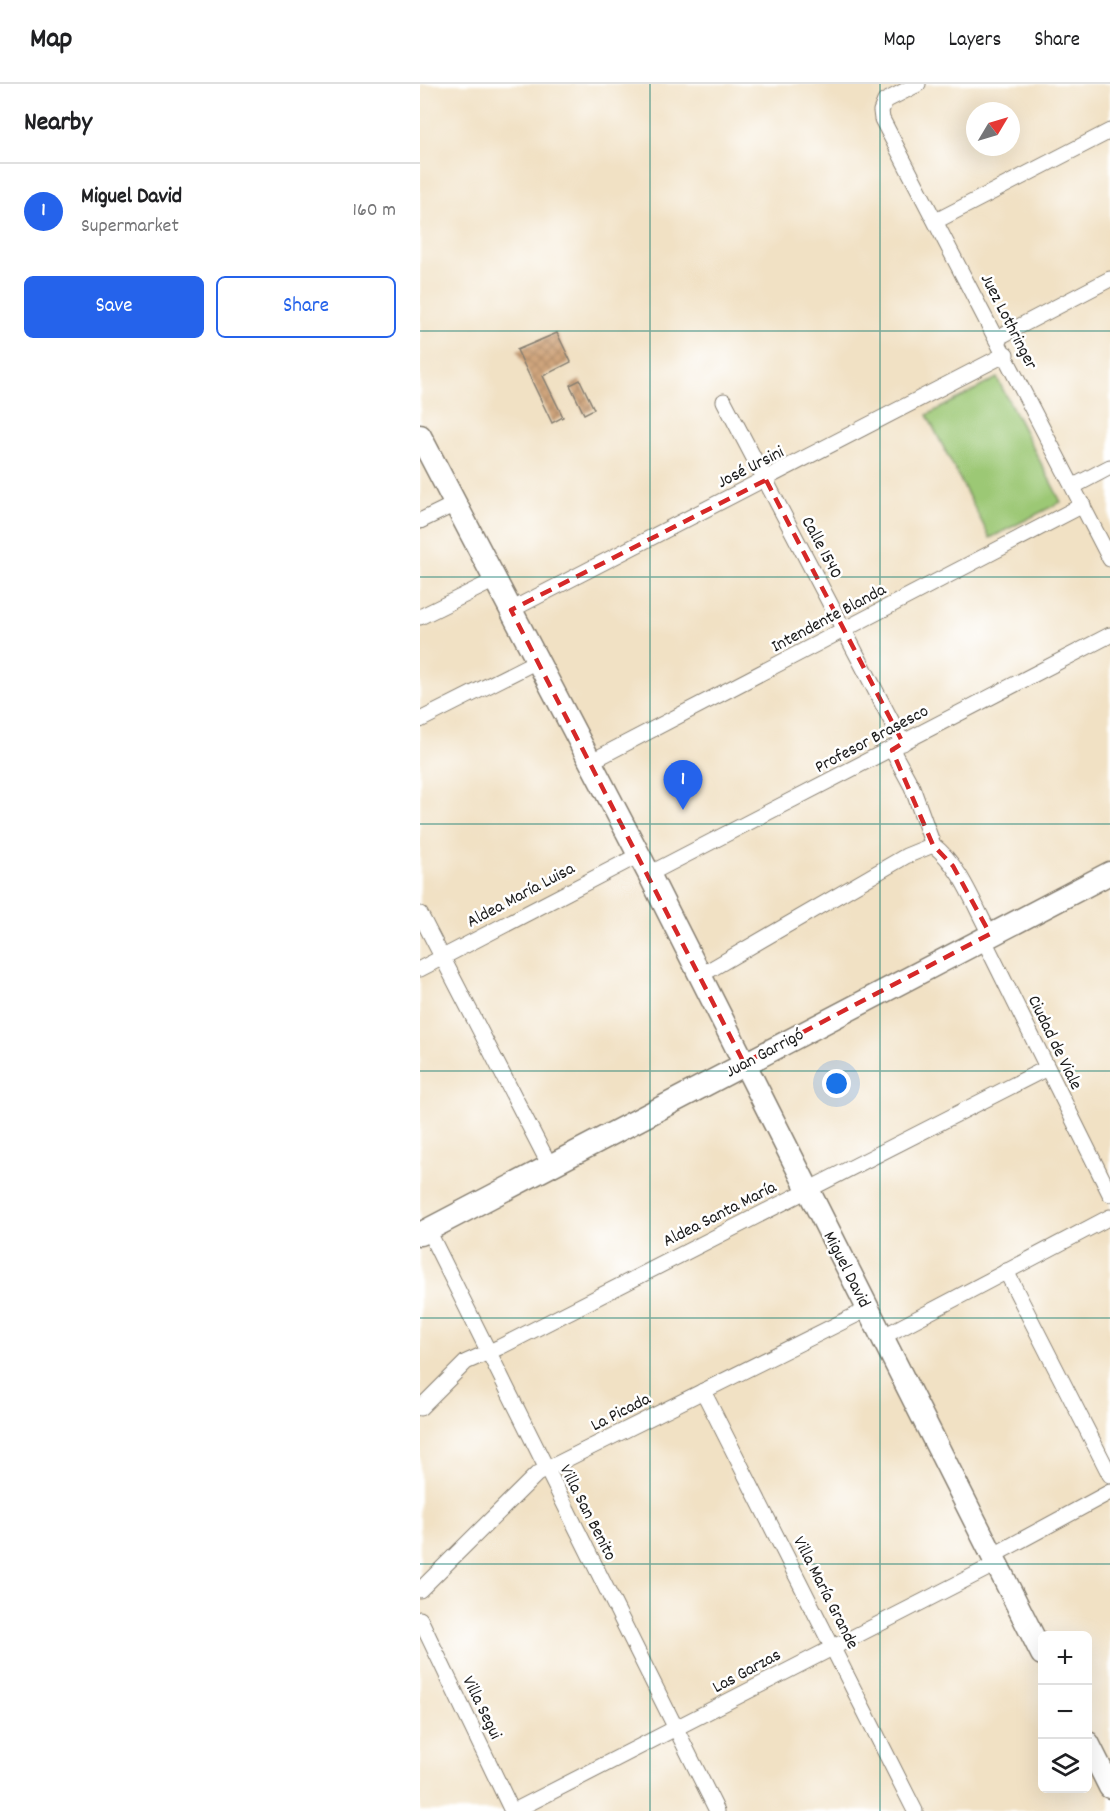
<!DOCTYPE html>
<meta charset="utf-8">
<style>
body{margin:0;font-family:Dekko,sans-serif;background:#f2f2f2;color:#202124}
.controls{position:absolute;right:18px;bottom:18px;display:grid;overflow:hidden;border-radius:9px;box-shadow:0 6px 24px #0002}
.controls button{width:54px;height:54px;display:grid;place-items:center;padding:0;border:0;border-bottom:2px solid #e0e0e0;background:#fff;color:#202124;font:30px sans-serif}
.compass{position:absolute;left:546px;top:18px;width:54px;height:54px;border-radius:50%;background:#fff;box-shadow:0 6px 24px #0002;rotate:52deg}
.you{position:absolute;left:417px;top:1000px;width:21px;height:21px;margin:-15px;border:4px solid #fff;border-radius:50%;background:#1a73e8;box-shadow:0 0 0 9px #1a73e833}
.badge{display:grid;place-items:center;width:39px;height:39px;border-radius:50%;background:#2563eb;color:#fff;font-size:20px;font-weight:700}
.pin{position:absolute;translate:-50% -50px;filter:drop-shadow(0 2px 3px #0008)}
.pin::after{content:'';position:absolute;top:32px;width:21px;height:18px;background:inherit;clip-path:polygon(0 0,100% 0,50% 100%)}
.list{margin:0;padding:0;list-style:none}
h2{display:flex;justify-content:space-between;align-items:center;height:78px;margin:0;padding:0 24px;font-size:26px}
h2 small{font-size:20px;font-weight:400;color:#757577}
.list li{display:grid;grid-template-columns:39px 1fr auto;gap:18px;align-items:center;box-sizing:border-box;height:96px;padding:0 24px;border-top:2px solid #e0e0e0}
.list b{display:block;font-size:22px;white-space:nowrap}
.list p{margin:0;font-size:20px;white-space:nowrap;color:#757577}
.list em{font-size:20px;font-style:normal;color:#757577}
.actions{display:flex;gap:12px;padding:18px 24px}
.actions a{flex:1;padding:14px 0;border:2px solid #2563eb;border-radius:9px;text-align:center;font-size:21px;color:#2563eb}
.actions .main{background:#2563eb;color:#fff}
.icon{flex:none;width:33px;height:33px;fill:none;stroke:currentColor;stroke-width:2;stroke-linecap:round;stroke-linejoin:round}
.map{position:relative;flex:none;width:690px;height:1727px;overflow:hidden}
header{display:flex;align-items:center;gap:36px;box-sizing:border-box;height:84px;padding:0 30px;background:#fff;border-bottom:2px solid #e0e0e0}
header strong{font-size:28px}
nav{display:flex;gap:33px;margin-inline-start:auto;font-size:21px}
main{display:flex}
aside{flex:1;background:#fff}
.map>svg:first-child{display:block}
.pitch{fill:#9cc875;stroke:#5c7248;stroke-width:1.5}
.building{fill:url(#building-cross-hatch)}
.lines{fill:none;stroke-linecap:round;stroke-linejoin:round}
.street-casing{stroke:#867e70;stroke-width:17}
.secondary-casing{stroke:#867e70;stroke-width:25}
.street{stroke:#fff;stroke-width:15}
.secondary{stroke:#fff;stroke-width:22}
.marked{fill:none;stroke:#d62828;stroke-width:4.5;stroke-dasharray:12 8;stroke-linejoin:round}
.grid{fill:none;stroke:#0f766e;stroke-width:1.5;stroke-opacity:0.55}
.labels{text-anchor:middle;stroke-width:5;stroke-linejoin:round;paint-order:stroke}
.street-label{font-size:18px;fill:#1c1c1c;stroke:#fff}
</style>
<header>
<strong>Map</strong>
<nav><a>Map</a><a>Layers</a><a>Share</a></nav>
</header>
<main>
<aside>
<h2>Nearby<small></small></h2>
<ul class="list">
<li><span class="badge">1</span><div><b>Miguel David</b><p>Supermarket</p></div><em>160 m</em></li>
</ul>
<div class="actions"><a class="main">Save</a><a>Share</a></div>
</aside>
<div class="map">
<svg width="690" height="1727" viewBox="0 0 690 1727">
<defs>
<pattern id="building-cross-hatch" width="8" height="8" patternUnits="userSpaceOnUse" patternTransform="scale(1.5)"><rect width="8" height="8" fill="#cfa57d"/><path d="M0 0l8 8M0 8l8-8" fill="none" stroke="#b18d6b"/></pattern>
</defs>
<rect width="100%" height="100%" fill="#fff"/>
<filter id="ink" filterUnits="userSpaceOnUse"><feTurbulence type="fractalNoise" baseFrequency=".0167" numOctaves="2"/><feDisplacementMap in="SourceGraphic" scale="12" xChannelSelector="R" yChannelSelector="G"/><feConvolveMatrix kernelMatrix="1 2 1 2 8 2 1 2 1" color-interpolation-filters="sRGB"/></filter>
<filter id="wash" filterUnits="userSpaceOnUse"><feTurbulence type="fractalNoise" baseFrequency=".008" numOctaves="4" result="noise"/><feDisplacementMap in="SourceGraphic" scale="24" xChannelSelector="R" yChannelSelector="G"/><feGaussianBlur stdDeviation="1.35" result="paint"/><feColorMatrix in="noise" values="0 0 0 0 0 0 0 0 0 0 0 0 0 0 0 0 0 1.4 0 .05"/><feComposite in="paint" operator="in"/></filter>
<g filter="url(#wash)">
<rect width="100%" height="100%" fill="#f1e1c4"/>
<polygon class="pitch" points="577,294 641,418 570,454 507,331"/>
<g id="blocks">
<g class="building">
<polygon points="137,249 151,278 123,292 143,333 132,339 97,266"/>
<polygon points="160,296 174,325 164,330 150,301"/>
</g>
</g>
</g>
<g filter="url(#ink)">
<use href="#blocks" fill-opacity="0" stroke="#867e70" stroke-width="1.5"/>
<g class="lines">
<g class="street-casing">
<g id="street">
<polyline points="498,0 465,17 461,27 462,35 690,475"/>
<polyline points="516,137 690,47"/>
<polyline points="577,254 690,195"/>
<polyline points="304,317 483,659"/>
<polyline points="654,402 690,383"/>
<polyline points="0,437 35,420"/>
<polyline points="91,526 586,270"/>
<polyline points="0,533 75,496"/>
<polyline points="0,636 117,577"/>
<polyline points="472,666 492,703 513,761"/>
<polyline points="170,678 663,421"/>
<polyline points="229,790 690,551"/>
<polyline points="0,830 130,1082"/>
<polyline points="563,854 690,1110"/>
<polyline points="0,885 219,771"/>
<path d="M281,891L486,772L513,761C540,781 554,821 570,850"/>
<polyline points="8,1146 297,1727"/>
<polyline points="586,1187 690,1391"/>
<polyline points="462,1253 690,1133"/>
<polyline points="283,1307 495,1727"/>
<polyline points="0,1324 46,1278 80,1263 627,984"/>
<polyline points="572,1472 690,1408"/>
<polyline points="0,1506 117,1390 448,1225"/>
<polyline points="0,1535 92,1727"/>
<polyline points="94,1727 576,1480"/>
</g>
</g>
<g class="secondary-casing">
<g id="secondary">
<polyline points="0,352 229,790 622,1570"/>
<polyline points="0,1150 690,789"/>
<polyline points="668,1659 690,1703"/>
</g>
</g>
<use href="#street" class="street"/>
<use href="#secondary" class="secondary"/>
</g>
</g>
<path class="marked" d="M346,396L483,659L472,666L513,761L533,782L570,850L324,979L91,526Z"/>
<path class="grid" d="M230,0V1727M460,0V1727M0,247H690M0,493H690M0,740H690M0,987H690M0,1234H690M0,1480H690"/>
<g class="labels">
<g class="street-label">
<text transform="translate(590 237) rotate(63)" y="6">Juez Lothringer</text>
<text transform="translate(330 382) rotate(-27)" y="6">José Ursini</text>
<text transform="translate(403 463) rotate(62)" y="6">Calle 1540</text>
<text transform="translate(408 533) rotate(-28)" y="6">Intendente Blanda</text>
<text transform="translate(451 654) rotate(-28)" y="6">Profesor Brasesco</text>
<text transform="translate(100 810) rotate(-28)" y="6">Aldea María Luisa</text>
<text transform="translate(636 958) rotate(64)" y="6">Ciudad de Viale</text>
<text transform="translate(344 968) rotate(-28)" y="6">Juan Garrigó</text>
<text transform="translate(299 1129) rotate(-27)" y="6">Aldea Santa María</text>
<text transform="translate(428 1185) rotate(63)" y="6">Miguel David</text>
<text transform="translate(200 1327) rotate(-27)" y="6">La Picada</text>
<text transform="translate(169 1428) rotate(63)" y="6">Villa San Benito</text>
<text transform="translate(407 1508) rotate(63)" y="6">Villa María Grande</text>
<text transform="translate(326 1586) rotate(-28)" y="6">Las Garzas</text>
<text transform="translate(63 1623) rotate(64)" y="6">Villa Segui</text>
</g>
</g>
</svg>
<div class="controls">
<button>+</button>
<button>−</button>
<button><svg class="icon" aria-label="layers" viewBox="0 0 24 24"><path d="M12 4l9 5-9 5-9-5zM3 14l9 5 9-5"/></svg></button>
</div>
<svg class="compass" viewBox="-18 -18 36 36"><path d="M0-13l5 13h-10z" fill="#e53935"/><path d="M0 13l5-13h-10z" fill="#757577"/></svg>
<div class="you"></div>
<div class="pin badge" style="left:263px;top:726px">1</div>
</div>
</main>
